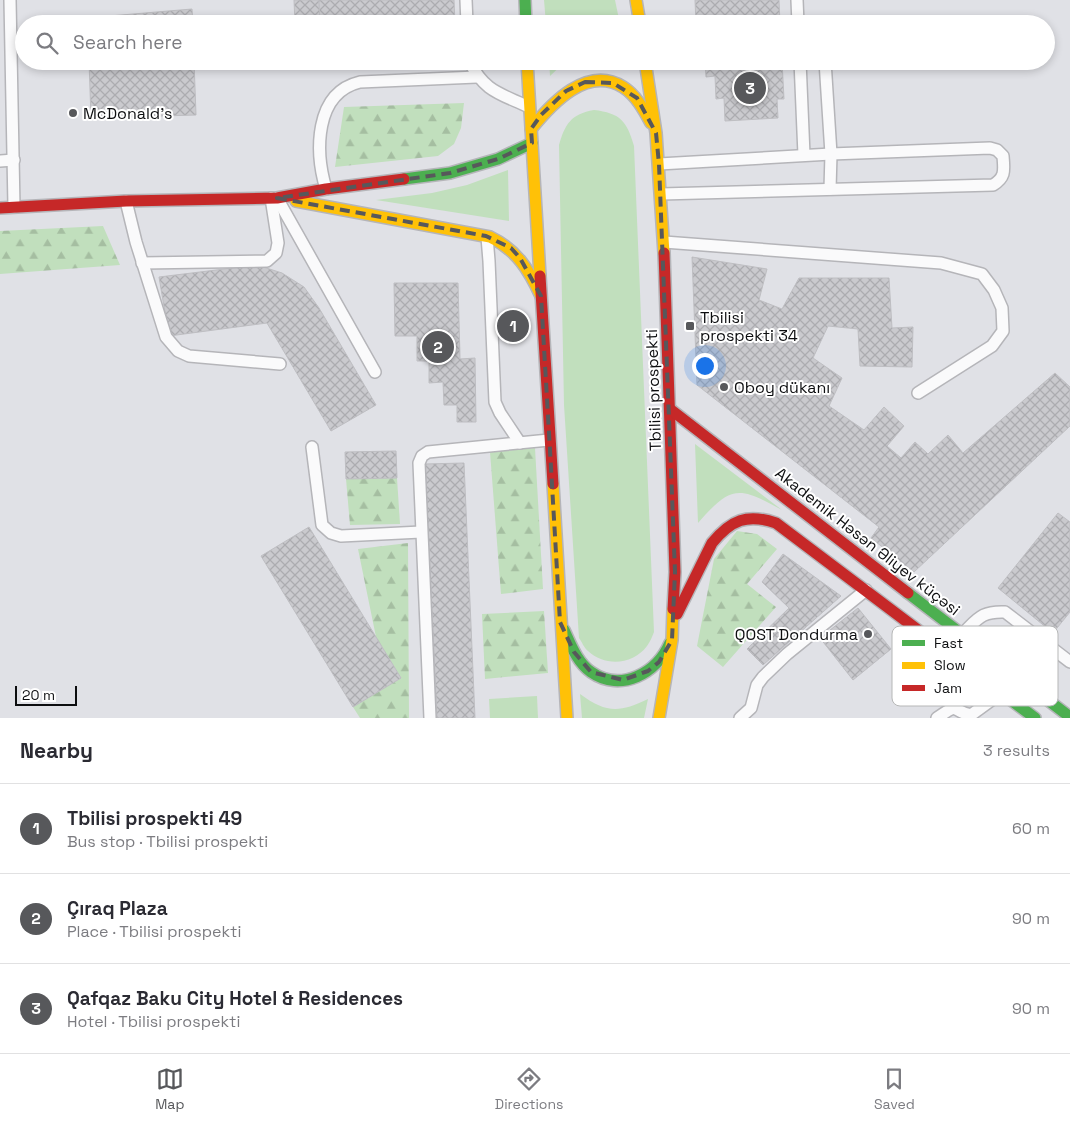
<!DOCTYPE html>
<meta charset="utf-8">
<style>
body{margin:0;font-family:"Space Grotesk",sans-serif;background:#f7f7f7;color:#2b2b33}
.scale{position:absolute;left:15px;bottom:12px;width:62px;box-sizing:border-box;padding-left:5px;border:2px solid #0d0e10;border-top:0;font-size:14px;line-height:18px;white-space:nowrap;color:#0d0e10;-webkit-text-stroke:4px #fff;paint-order:stroke}
.you{position:absolute;left:704px;top:365px;width:18px;height:18px;margin:-12px;border:4px solid #fff;border-radius:50%;background:#1a73e8;box-shadow:0 0 0 8px #1a73e833}
.badge{display:grid;place-items:center;width:32px;height:32px;border-radius:50%;background:#57585b;color:#fff;font-size:16px;font-weight:700}
.pin{position:absolute;translate:-50% -50%;border:2px solid #fff;box-shadow:0 1px 5px #0006}
.list{margin:0;padding:0;list-style:none}
h2{display:flex;justify-content:space-between;align-items:center;height:65px;margin:0;padding:0 20px;font-size:21px}
h2 small{font-size:16px;font-weight:400;color:#7c7c81}
.list li{display:grid;grid-template-columns:32px 1fr auto;gap:15px;align-items:center;box-sizing:border-box;height:90px;padding:0 20px;border-top:1px solid #e1e1e2}
.list b{display:block;font-size:19px;white-space:nowrap}
.list p{margin:0;font-size:16px;white-space:nowrap;color:#7c7c81}
.list em{font-size:16px;font-style:normal;color:#7c7c81}
.icon{flex:none;width:28px;height:28px;fill:none;stroke:currentColor;stroke-width:2;stroke-linecap:round;stroke-linejoin:round}
.map{position:relative;flex:none;width:1070px;height:718px;overflow:hidden}
.search{position:absolute;background:#fff;box-shadow:0 2px 8px #0003;left:15px;right:15px;top:15px;height:55px;display:flex;align-items:center;gap:12px;box-sizing:border-box;padding:0 18px;border-radius:28px;color:#7c7c81;font-size:19px}
.sheet{height:335px;background:#fff}
nav{display:flex;justify-content:space-around;align-items:center;box-sizing:border-box;height:70px;border-top:1px solid #e1e1e2;background:#fff;font-size:14px;color:#7c7c81}
nav a{display:grid;justify-items:center;gap:2px}
nav .on{color:#57585b}
.map>svg:first-child{display:block}
.grass{fill:#c1dfbd}
.forest{fill:url(#forest-firs)}
.building{fill:url(#building-cross-hatch);stroke:#bebec2}
.lines{fill:none;stroke-linecap:round;stroke-linejoin:round}
.lane-casing{stroke:#b5b5b9;stroke-width:14}
.fast-casing{stroke:#b5b5b9;stroke-width:14}
.slow-casing{stroke:#b5b5b9;stroke-width:14}
.jam-casing{stroke:#b5b5b9;stroke-width:14}
.lane{stroke:#fafafb;stroke-width:11}
.fast{stroke:#4caf50;stroke-width:11}
.slow{stroke:#ffc107;stroke-width:11}
.jam{stroke:#c62828;stroke-width:11}
.marked{fill:none;stroke:#57585b;stroke-width:4;stroke-dasharray:10 6;stroke-linejoin:round}
.poi-dot{fill:#57585b;stroke:#fff;stroke-width:2}
.labels{text-anchor:middle;stroke-width:4;stroke-linejoin:round;paint-order:stroke}
.poi-label{font-size:16px;fill:#0d0e10;stroke:#fff;text-anchor:start}
.street-label{font-size:16px;fill:#0d0e10;stroke:#fff}
.key{fill:#fff;stroke:#b6b7b7;stroke-width:1}
.key-label{font-size:14px;fill:#0d0e10}
</style>
<div class="map">
<svg width="1070" height="718" viewBox="0 0 1070 718">
<defs>
<pattern id="forest-firs" width="22" height="20" patternUnits="userSpaceOnUse" patternTransform="scale(1.25)"><rect width="22" height="20" fill="#c1dfbd"/><path d="M5 1l3.5 6h-7zM16 11l3.5 6h-7z" fill="#a5bea1"/></pattern>
<pattern id="building-cross-hatch" width="8" height="8" patternUnits="userSpaceOnUse" patternTransform="scale(1.25)"><rect width="8" height="8" fill="#cacace"/><path d="M0 0l8 8M0 8l8-8" fill="none" stroke="#acacb0"/></pattern>
</defs>
<rect width="100%" height="100%" fill="#e0e1e6"/>
<g class="grass">
<polygon points="544,0 615,0 620,24 546,24"/>
<polygon points="549,61 566,61 550,76"/>
<path d="M594,110C620,113 627,121 634,146L654,632C652,637 650,642 647,646C633,665 605,667 588,651C584,648 582,642 579,638L564,405L559,145C565,124 571,114 594,110Z"/>
<polygon points="508,170 509,221 376,200 432,193 467,185"/>
<path d="M695,444L782,510C739,486 731,485 698,523Z"/>
<path d="M580,694C606,713 619,713 648,699L644,718H582Z"/>
<polygon points="537,696 538,718 490,718 489,699"/>
</g>
<g class="forest">
<polygon points="464,103 461,128 454,144 438,156 335,167 344,107"/>
<polygon points="103,226 120,265 0,274 0,231"/>
<polygon points="535,448 543,589 501,594 490,452"/>
<polygon points="397,478 400,524 350,525 346,479"/>
<polygon points="737,531 757,534 777,549 747,584 776,607 723,667 697,646 714,559"/>
<polygon points="408,543 409,718 360,718 353,707 401,678 376,637 358,549"/>
<polygon points="544,611 548,673 485,679 482,614"/>
</g>
<g class="building">
<polygon points="294,0 319,0 320,24 295,24"/>
<polygon points="319,0 454,0 455,24 320,24"/>
<polygon points="695,0 779,0 780,24 696,24"/>
<polygon points="192,9 193,24 87,24 86,18"/>
<polygon points="89,61 194,61 196,115 91,118"/>
<polygon points="296,61 322,61 322,62 296,64"/>
<polygon points="705,61 782,61 784,99 777,99 778,118 725,121 724,98 716,99 715,76 706,77"/>
<polygon points="692,257 767,269 759,300 782,309 799,278 889,278 892,328 913,327 912,367 860,366 858,329 828,326 813,358 842,378 829,406 864,430 884,407 904,426 887,446 901,458 915,442 928,454 948,435 963,453 1055,373 1070,387 1070,426 914,572 871,538 879,527 697,385"/>
<polygon points="257,265 282,273 304,287 319,308 376,405 331,431 267,323 169,336 159,277"/>
<polygon points="394,283 458,283 460,359 475,358 476,422 457,422 457,405 444,405 443,382 429,383 429,361 417,361 417,336 395,336"/>
<polygon points="396,451 397,478 346,479 345,452"/>
<polygon points="464,463 475,718 437,718 425,464"/>
<polygon points="1058,513 1070,522 1070,612 1053,633 998,588"/>
<polygon points="309,527 401,678 353,707 261,556"/>
<polygon points="783,554 841,596 763,665 747,649 789,608 762,582"/>
<polygon points="858,608 891,649 853,680 820,638"/>
</g>
<g class="lines">
<g class="lane-casing">
<g id="lane">
<polyline points="10,0 14,207"/>
<polyline points="466,0 467,24"/>
<polyline points="797,0 798,24"/>
<path d="M469,61C485,92 499,93 529,107"/>
<polyline points="800,61 804,155"/>
<polyline points="825,61 831,154 830,189"/>
<polyline points="0,161 14,160"/>
<path d="M659,164L831,154L990,148L997,150L1003,156C1004,170 1006,177 993,185L661,194"/>
<path d="M326,189C315,152 314,93 360,82L477,77"/>
<polyline points="277,198 375,372"/>
<polyline points="126,201 136,242 166,337 178,351 189,356 280,364"/>
<polyline points="487,237 489,261 495,402 500,413 520,443"/>
<polyline points="664,242 941,263 982,274 994,290 1002,308 1003,331 992,346 918,393"/>
<polyline points="142,263 267,261 276,253 278,243 271,198"/>
<polyline points="312,447 322,525 331,533 341,536 421,532"/>
<path d="M962,634C978,619 981,611 1005,612L1070,662"/>
<polyline points="430,718 419,463 422,456 428,452 549,440"/>
<polyline points="740,718 751,708 757,685 763,677 787,654 866,590"/>
<path d="M937,718C961,701 950,711 971,715L1001,693"/>
</g>
</g>
<g class="fast-casing">
<g id="fast">
<polyline points="525,0 526,24"/>
<polyline points="404,179 450,173 498,159 532,143"/>
<polyline points="908,593 1070,717"/>
<path d="M564,630C571,645 577,662 591,672C621,693 657,673 670,643"/>
<polyline points="959,661 1035,718"/>
</g>
</g>
<g class="slow-casing">
<g id="slow">
<polyline points="636,0 640,24"/>
<polyline points="527,61 540,276"/>
<polyline points="645,61 656,133 664,253"/>
<path d="M531,129C552,103 587,65 623,87C636,95 644,110 651,123"/>
<path d="M296,201L490,237C517,250 529,270 541,296"/>
<polyline points="553,484 567,718"/>
<polyline points="659,718 672,640 673,609"/>
</g>
</g>
<g class="jam-casing">
<g id="jam">
<polyline points="0,208 126,201 277,198 326,189 404,179"/>
<polyline points="664,253 675,572 673,609"/>
<polyline points="540,276 553,484"/>
<polyline points="670,409 908,593"/>
<path d="M677,614L712,543C731,520 747,513 776,523L959,661"/>
</g>
</g>
<use href="#lane" class="lane"/>
<use href="#fast" class="fast"/>
<use href="#slow" class="slow"/>
<use href="#jam" class="jam"/>
</g>
<path class="marked" d="M585,82L613,83L637,98L656,133L659,164L675,572L672,640L659,662L648,671L623,680L591,672L574,652L560,622L541,296L520,258L511,248L486,236L277,198L450,173L498,159L532,143L531,129L541,115L566,91Z"/>
<g class="poi-dot">
<circle cx="73" cy="113" r="5"/>
<rect x="685" y="321" width="10" height="10" rx="2.5"/>
<circle cx="724" cy="387" r="5"/>
<circle cx="868" cy="634" r="5"/>
</g>
<g class="labels">
<g class="poi-label">
<text x="83" y="119">McDonald's</text>
<text x="700" y="323">Tbilisi<tspan x="700" dy="18">prospekti 34</tspan></text>
<text x="734" y="393">Oboy dükanı</text>
<text x="858" y="640" text-anchor="end">QOST Dondurma</text>
</g>
<g class="street-label">
<text transform="translate(653 390) rotate(-92)" y="6">Tbilisi prospekti</text>
<text transform="translate(868 541) rotate(38)" y="6">Akademik Həsən Əliyev küçəsi</text>
</g>
</g>
<rect x="892" y="626" width="166" height="80" rx="8" class="key"/>
<rect x="902" y="640" width="23" height="6" fill="#4caf50"/>
<rect x="902" y="662" width="23" height="7" fill="#ffc107"/>
<rect x="902" y="685" width="23" height="6" fill="#c62828"/>
<g class="key-label">
<text x="934" y="648">Fast</text>
<text x="934" y="670">Slow</text>
<text x="934" y="693">Jam</text>
</g>
</svg>
<div class="scale">20 m</div>
<div class="you"></div>
<div class="pin badge" style="left:513px;top:326px">1</div>
<div class="pin badge" style="left:438px;top:347px">2</div>
<div class="pin badge" style="left:750px;top:88px">3</div>
<div class="search"><svg class="icon" aria-label="search" viewBox="0 0 24 24"><circle cx="10" cy="10" r="6"/><path d="M15 15l6 6"/></svg>Search here</div>
</div>
<section class="sheet">
<h2>Nearby<small>3 results</small></h2>
<ul class="list">
<li><span class="badge">1</span><div><b>Tbilisi prospekti 49</b><p>Bus stop · Tbilisi prospekti</p></div><em>60 m</em></li>
<li><span class="badge">2</span><div><b>Çıraq Plaza</b><p>Place · Tbilisi prospekti</p></div><em>90 m</em></li>
<li><span class="badge">3</span><div><b>Qafqaz Baku City Hotel &amp; Residences</b><p>Hotel · Tbilisi prospekti</p></div><em>90 m</em></li>
</ul>
</section>
<nav>
<a class="on"><svg class="icon" aria-label="map" viewBox="0 0 24 24"><path d="M3 6l6-2 6 2 6-2v14l-6 2-6-2-6 2zM9 4v14M15 6v14"/></svg>Map</a>
<a><svg class="icon" aria-label="directions" viewBox="0 0 24 24"><path d="M12 3l9 9-9 9-9-9zM9 14v-3h6M13 9l2 2-2 2"/></svg>Directions</a>
<a><svg class="icon" aria-label="saved" viewBox="0 0 24 24"><path d="M7 4h10v16l-5-4-5 4z"/></svg>Saved</a>
</nav>
